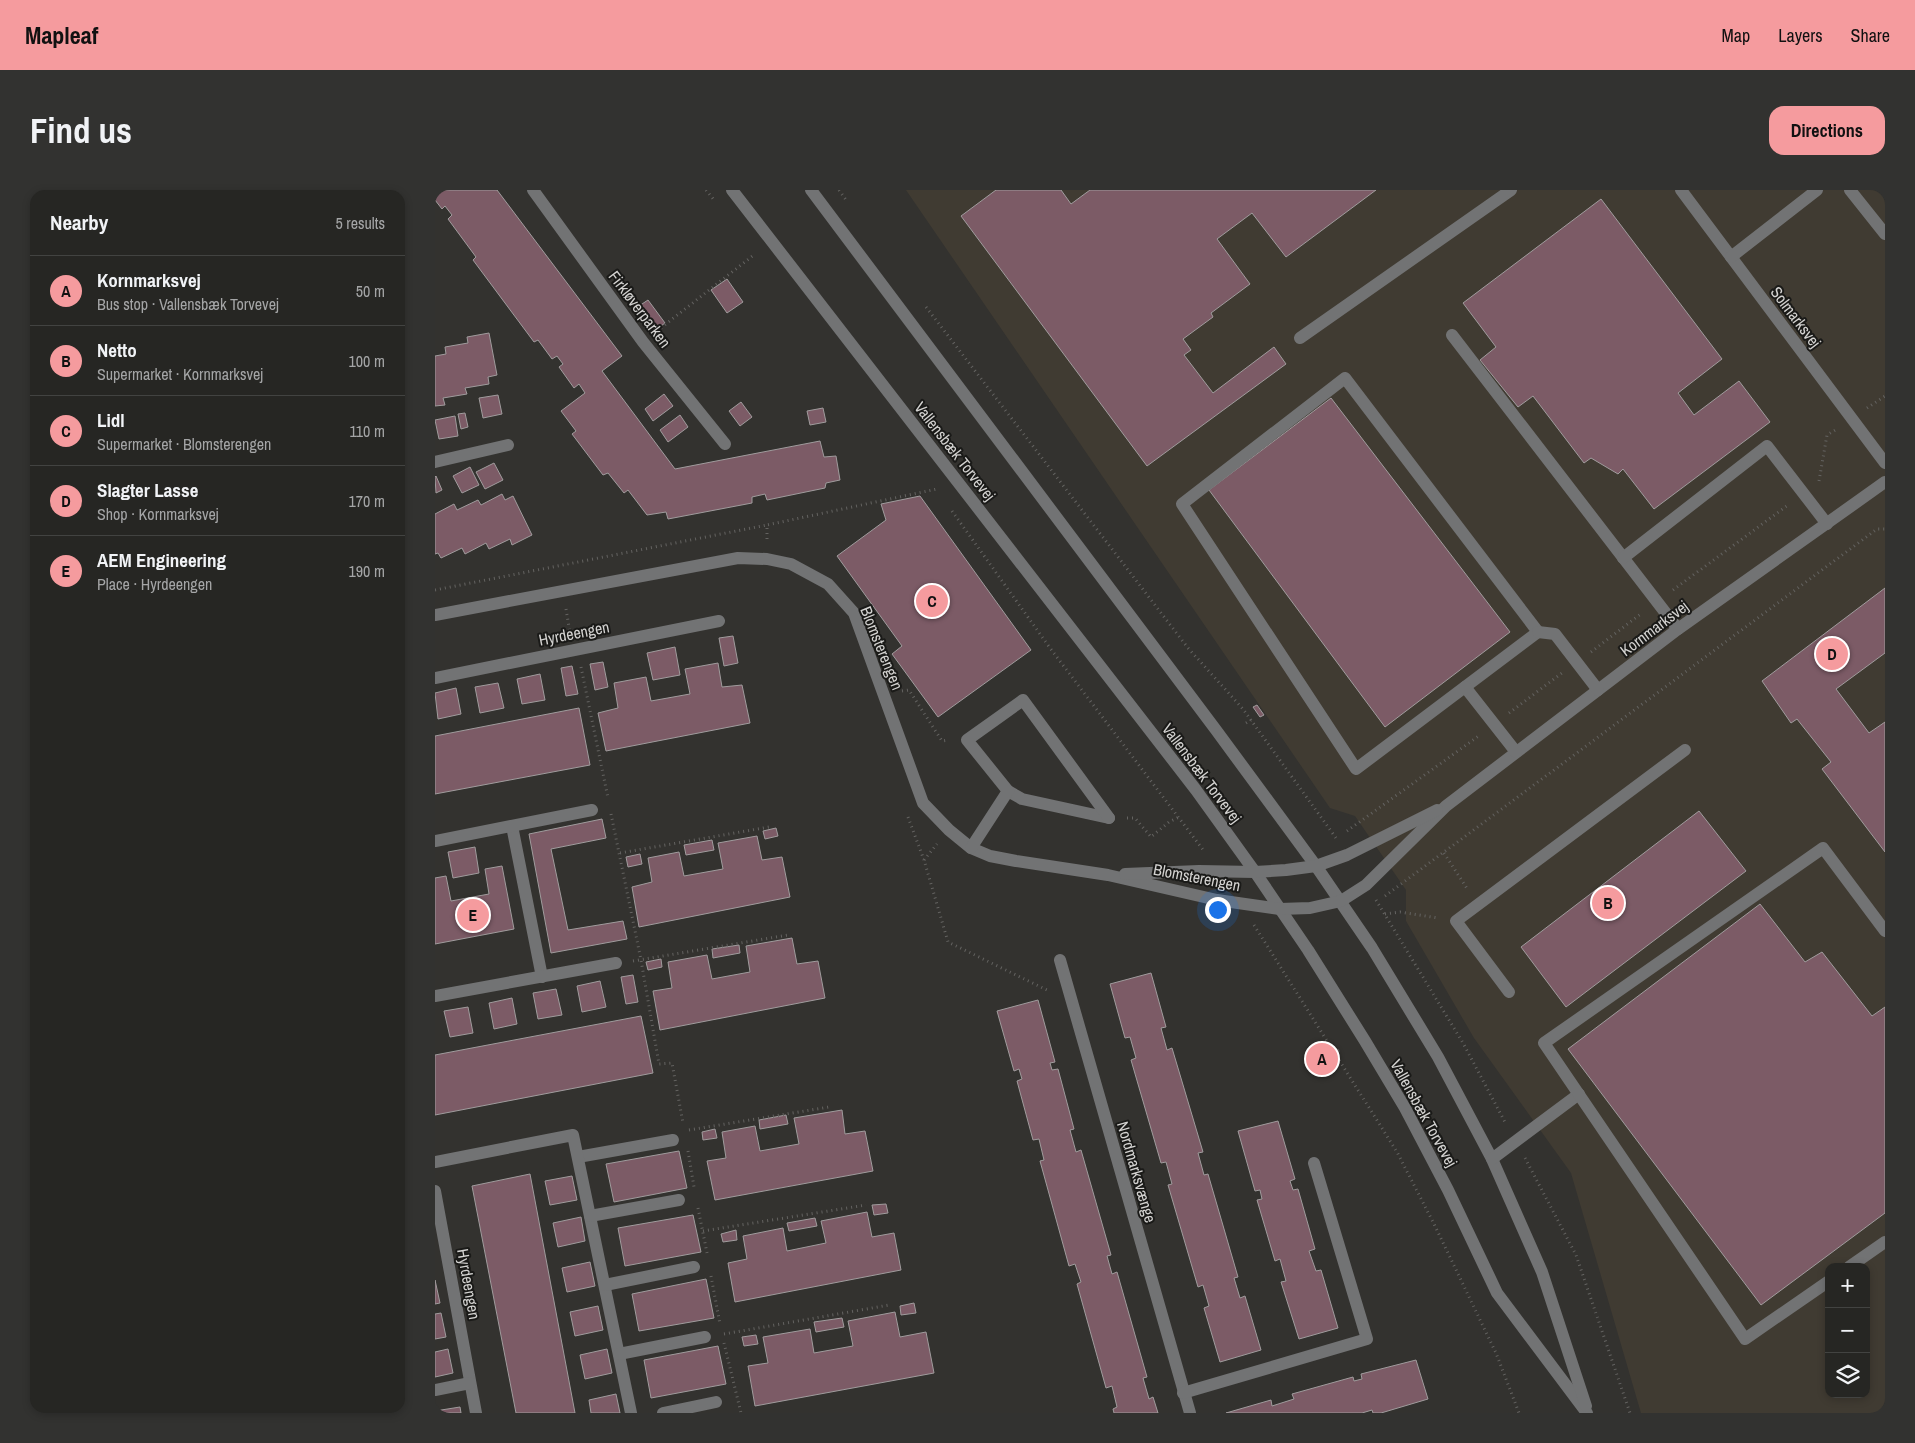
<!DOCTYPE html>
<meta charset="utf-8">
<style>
body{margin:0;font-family:"Archivo Narrow",sans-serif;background:#323230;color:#f1f3f6}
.controls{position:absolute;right:15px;bottom:15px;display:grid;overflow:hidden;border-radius:10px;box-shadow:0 2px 8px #0003}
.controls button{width:45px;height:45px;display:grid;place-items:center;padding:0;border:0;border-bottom:1px solid #424341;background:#262623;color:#f1f3f6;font:25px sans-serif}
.you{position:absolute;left:782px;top:719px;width:18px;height:18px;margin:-12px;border:4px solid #fff;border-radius:50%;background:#1a73e8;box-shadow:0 0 0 8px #1a73e833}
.badge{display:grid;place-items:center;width:32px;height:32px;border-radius:50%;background:#f59b9e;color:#111;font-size:16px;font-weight:700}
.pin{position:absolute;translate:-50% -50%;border:2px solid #fff;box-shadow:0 1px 5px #0006}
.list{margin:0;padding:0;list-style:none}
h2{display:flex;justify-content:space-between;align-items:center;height:65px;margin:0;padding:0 20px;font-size:21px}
h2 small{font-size:16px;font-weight:400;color:#a4a5a6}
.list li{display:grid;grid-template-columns:32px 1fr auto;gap:15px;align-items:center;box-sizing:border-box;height:70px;padding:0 20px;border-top:1px solid #424341}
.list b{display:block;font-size:19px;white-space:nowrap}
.list p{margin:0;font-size:16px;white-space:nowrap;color:#a4a5a6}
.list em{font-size:16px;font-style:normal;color:#a4a5a6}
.icon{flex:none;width:28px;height:28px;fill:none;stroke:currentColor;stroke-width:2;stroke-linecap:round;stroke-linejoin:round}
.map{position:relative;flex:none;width:1450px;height:1223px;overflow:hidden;border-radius:15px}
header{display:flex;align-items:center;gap:30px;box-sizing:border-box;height:70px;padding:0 25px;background:#f59b9e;color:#111}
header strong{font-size:24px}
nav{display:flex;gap:28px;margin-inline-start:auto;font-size:18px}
.intro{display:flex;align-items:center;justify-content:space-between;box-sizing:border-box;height:120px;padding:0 30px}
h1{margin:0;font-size:35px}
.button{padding:12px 22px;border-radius:15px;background:#f59b9e;color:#111;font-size:18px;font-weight:700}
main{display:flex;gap:30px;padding:0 30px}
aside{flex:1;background:#262623;border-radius:15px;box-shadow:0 2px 8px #0003}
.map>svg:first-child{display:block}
.built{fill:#403b32;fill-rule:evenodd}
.building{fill:#7c5b66;stroke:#a09c9d}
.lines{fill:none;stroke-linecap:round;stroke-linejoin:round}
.path{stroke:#646361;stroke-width:3;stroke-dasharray:1 4;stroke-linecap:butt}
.minor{stroke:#727374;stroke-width:12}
.labels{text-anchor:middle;stroke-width:4;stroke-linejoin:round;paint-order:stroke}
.street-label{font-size:16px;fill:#d4d3d1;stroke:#1a1a18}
</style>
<header>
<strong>Mapleaf</strong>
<nav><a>Map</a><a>Layers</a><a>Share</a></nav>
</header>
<div class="intro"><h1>Find us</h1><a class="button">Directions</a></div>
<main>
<aside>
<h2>Nearby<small>5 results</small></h2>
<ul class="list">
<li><span class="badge">A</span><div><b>Kornmarksvej</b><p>Bus stop · Vallensbæk Torvevej</p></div><em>50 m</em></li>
<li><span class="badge">B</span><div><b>Netto</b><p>Supermarket · Kornmarksvej</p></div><em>100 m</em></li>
<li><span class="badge">C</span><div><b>Lidl</b><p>Supermarket · Blomsterengen</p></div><em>110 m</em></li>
<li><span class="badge">D</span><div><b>Slagter Lasse</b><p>Shop · Kornmarksvej</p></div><em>170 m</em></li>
<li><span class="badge">E</span><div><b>AEM Engineering</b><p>Place · Hyrdeengen</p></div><em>190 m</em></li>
</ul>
</aside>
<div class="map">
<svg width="1450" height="1223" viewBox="0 0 1450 1223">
<rect width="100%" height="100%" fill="#33322f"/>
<path class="built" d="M471,0H1450V1223H1206L1136,983L1039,848L971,731V700L920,626L895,618ZM1394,1077H1431V1204H1394Z"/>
<g class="building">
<polygon points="0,0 62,0 187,166 167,181 240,279 385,251 389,267 401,266 405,290 391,293 390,298 332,310 330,304 317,307 317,313 233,329 231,322 212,325 193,300 189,303 173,283 168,285 137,244 141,241 126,221 150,203 144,194 139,198 124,177 128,174 122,166 117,169 103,150 99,152 38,70 41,67 13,29 17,25 10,16 7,19 0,10"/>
<polygon points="561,0 626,0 636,14 655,0 941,0 851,67 817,23 782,49 815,94 776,123 778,127 748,149 756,160 749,165 778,203 839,157 851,174 712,276 526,26"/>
<polygon points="1166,9 1287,169 1243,203 1259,225 1304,191 1335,232 1219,319 1188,279 1183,284 1156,268 1149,273 1098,206 1083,217 1045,170 1061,157 1028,113"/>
<polygon points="292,89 308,112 292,123 276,100"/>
<polygon points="213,110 230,133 215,144 209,136 212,133 201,118"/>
<polygon points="54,143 62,185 53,187 54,194 30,198 32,204 8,208 10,215 0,216 0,166 11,164 10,157 33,153 32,147"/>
<polygon points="229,204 238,216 218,231 210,219"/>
<polygon points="63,205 67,224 48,228 44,208"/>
<polygon points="896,208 1075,442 950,537 774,300"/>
<polygon points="306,212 317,227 305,236 294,221"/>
<polygon points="388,218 391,232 375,235 372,221"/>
<polygon points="30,223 33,237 26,239 23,224"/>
<polygon points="245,225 253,237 233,252 225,240"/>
<polygon points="20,226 23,246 4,249 0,230"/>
<polygon points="59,273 68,290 50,299 41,282"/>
<polygon points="35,277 44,295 27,303 18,286"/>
<polygon points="1,286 7,300 1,303 0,287"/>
<polygon points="67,304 70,310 78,306 97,345 77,355 75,349 54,359 51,353 30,364 27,358 6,368 3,363 0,364 0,324 19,314 22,320 43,310 46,315"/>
<polygon points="485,306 596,460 503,527 457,464 467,456 402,366 451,330 446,314"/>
<polygon points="1450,398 1450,463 1401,499 1434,543 1450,532 1450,662 1387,579 1396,572 1362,529 1356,533 1327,491"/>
<polygon points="298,446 303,473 289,476 284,448"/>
<polygon points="240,457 245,485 218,490 212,463"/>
<polygon points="168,472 173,497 160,500 155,474"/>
<polygon points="283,473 287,497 307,495 315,533 171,561 163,523 183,518 179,493 211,487 216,511 255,504 250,479"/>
<polygon points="137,476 143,504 131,506 126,478"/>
<polygon points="105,484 110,510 87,514 82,489"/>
<polygon points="63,493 69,518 45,523 40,497"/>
<polygon points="21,498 26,524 3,529 0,503"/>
<polygon points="822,515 829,525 825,527 818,517"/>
<polygon points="144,518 155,575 0,604 0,546"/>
<polygon points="1264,621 1311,681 1131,817 1086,757"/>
<polygon points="167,629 171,648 116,659 133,740 188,731 192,749 116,763 94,644"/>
<polygon points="341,638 343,646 330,649 328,641"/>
<polygon points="322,646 327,670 347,667 355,707 204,737 197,697 217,692 213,668 244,662 249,686 288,679 283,653"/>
<polygon points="277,650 279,660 251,665 249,655"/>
<polygon points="40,657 44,683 18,688 13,662"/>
<polygon points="205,664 207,674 193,677 191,667"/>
<polygon points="67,676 79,739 0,754 0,688 11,686 16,711 54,704 50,679"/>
<polygon points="1325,714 1370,772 1387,762 1437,826 1450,817 1450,1023 1326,1115 1133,859"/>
<polygon points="357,748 362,774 383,771 390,808 225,840 218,801 237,798 233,772 272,765 277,789 315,782 311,756"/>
<polygon points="304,755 305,763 278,768 277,759"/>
<polygon points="226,769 227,777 213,780 211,772"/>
<polygon points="716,783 731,837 726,838 732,860 737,858 768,962 763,963 769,985 773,984 803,1087 799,1088 805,1108 810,1106 826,1160 785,1172 769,1118 774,1116 768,1095 763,1097 733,995 737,994 731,972 726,973 696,870 701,868 695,847 690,848 675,794"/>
<polygon points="198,785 203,812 191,814 186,787"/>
<polygon points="165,791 171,817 147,822 142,796"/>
<polygon points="121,799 127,825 103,829 98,803"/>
<polygon points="77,808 82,834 59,839 54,813"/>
<polygon points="603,810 620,872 615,873 617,880 623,879 639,939 635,940 641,962 646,960 676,1065 672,1066 677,1084 682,1082 712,1187 708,1188 714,1209 718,1207 723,1223 679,1223 678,1219 682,1217 677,1196 671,1198 642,1094 646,1092 640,1074 634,1076 605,971 609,970 604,949 598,950 582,891 587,889 584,879 579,881 562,821"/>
<polygon points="33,817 38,843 15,847 9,821"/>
<polygon points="206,826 218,883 0,925 0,865"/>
<polygon points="407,920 410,944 430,941 438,981 280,1010 272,971 291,968 287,942 320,936 325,961 364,954 359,928"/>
<polygon points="351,925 353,934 325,939 324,930"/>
<polygon points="843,931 860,989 855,991 858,1000 863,999 880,1059 874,1061 881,1081 886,1080 903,1138 864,1149 846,1092 851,1091 845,1069 840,1071 822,1010 827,1009 825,1000 820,1001 803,941"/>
<polygon points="280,939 282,948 268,950 267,942"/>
<polygon points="244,961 252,998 179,1012 171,974"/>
<polygon points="95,984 140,1223 81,1223 37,996"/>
<polygon points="137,986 142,1010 115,1015 110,991"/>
<polygon points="451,1014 453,1023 439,1025 437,1015"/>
<polygon points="432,1022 437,1047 459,1043 466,1080 300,1112 293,1073 312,1069 308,1046 348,1038 352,1061 391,1053 386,1031"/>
<polygon points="258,1025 266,1062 190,1076 183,1038"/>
<polygon points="146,1027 150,1051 123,1057 118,1033"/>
<polygon points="380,1028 382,1036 354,1041 352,1033"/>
<polygon points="301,1040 302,1050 288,1052 286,1044"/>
<polygon points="155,1072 160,1096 132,1102 127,1078"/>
<polygon points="271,1089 279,1128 204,1141 197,1104"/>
<polygon points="0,1090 5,1113 0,1114"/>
<polygon points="479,1113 481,1123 466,1125 465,1116"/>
<polygon points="163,1116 168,1140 140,1146 135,1122"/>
<polygon points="460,1122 465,1147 491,1142 499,1183 320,1216 313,1176 333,1173 328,1147 375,1139 379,1163 418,1156 413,1131"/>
<polygon points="6,1123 11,1147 0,1149 0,1124"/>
<polygon points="407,1128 409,1137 381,1142 379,1132"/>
<polygon points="321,1145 323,1154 309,1156 307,1147"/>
<polygon points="283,1156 291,1194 216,1208 209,1170"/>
<polygon points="13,1159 18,1183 0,1187 0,1162"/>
<polygon points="172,1159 177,1183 150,1189 145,1165"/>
<polygon points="981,1170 993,1209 946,1223 938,1223 937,1220 927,1223 791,1223 836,1210 837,1216 859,1209 857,1204 918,1187 919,1191 927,1189 926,1184"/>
<polygon points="181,1204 185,1223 156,1223 154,1210"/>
<polygon points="25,1217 26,1223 0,1223 0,1221"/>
</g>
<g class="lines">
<g class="path">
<polyline points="271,0 279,10"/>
<polyline points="404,0 411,10"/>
<polyline points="491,117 753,458 808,519 901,648"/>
<polyline points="222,141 320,64"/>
<polyline points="1432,218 1450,206"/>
<polyline points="1384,291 1392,245 1402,239"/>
<polyline points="517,321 615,458 769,661"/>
<polyline points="332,349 332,335 502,299"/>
<polyline points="0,400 332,335"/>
<polyline points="1238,400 1353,315"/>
<polyline points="131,419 135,443"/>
<polyline points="1156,462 1207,423"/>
<polyline points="146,477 173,608"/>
<polyline points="467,501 474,500 507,551 514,550"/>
<polyline points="1074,523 1127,483"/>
<polyline points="811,533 816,530"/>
<polyline points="176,624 206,770 224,874 237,873 248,933"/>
<polyline points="473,627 489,670 513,752 614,801"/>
<polyline points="692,628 700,628 716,647 734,632 744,627"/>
<polyline points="912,641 1045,545"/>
<polyline points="185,663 334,637"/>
<polyline points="1009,663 1033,700"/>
<polyline points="489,670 502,654"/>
<polyline points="950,706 1442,339 1450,339"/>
<polyline points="941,710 1028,853 1071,934"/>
<polyline points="950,724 965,722 1003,728"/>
<polyline points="819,735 962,962 999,1034 1061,1163 1084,1223"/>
<polyline points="198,771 353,745"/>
<polyline points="899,863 904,860"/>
<polyline points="254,940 394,917"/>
<polyline points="253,961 259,997"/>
<polyline points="1090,968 1141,1065 1195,1223"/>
<polyline points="263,1018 272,1063"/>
<polyline points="268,1041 431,1015"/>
<polyline points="276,1086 285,1134"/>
<polyline points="289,1144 454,1115"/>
<polyline points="289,1153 306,1223"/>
</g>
<g class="minor">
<polyline points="98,0 208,152 290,254"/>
<polyline points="297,0 761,600 820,682 873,760 930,851 970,918 1013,1000 1062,1103 1152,1223"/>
<polyline points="376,0 781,540 881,676 937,758 1003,867 1057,969 1107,1082 1151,1216"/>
<polyline points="1246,0 1450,273"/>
<polyline points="1415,0 1450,44"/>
<polyline points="1296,67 1382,0"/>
<polyline points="1017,145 1243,439"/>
<polyline points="865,148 1076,0"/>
<polygon points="910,188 1103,442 921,579 747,314"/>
<polyline points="0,272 73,255"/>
<polyline points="1188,368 1332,256 1392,334"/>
<polyline points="0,425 303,368 332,369 356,374 393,394 419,423 488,613 514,640 536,658 555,666 581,671 673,685 782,710 845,719 875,718 906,711 931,695 1011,616 1243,439 1450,292"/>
<polyline points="1103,442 1120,444 1163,500"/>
<polyline points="0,488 284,431"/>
<polyline points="1030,497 1081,562"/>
<polyline points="573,601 587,609 674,628"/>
<polyline points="77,636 107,787"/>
<polyline points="0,651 157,620"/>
<polyline points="536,658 573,601 532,550 588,510 674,628"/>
<polyline points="690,684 764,681 820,682 851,680 881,676 912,665 1002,620"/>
<polyline points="625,770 755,1223"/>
<polyline points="1074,802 1021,731 1250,560"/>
<polyline points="0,806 181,773"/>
<polyline points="143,967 238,950"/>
<polyline points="1057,969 1144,904"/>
<polyline points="0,972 138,945 196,1223"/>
<polyline points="0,1001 41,1223"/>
<polyline points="155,1026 244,1010"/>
<polyline points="1414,1077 1450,1052"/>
<polyline points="1394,1091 1310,1149 1109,853 1388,658 1450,741"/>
<polyline points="170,1095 259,1077"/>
<polyline points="184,1164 270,1147"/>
<polyline points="0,1200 35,1193"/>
<polyline points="748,1203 932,1149 879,973"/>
<polyline points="228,1223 281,1212"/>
</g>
</g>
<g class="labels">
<g class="street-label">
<text transform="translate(205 119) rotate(53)" y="6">Firkløverparken</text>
<text transform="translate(1361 127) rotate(53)" y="6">Solmarksvej</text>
<text transform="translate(520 261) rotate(52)" y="6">Vallensbæk Torvevej</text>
<text transform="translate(1219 438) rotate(-37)" y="6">Kornmarksvej</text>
<text transform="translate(139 443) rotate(-11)" y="6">Hyrdeengen</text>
<text transform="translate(447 458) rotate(68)" y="6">Blomsterengen</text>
<text transform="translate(767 583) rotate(53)" y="6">Vallensbæk Torvevej</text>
<text transform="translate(762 687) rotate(11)" y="6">Blomsterengen</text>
<text transform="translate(989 923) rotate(61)" y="6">Vallensbæk Torvevej</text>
<text transform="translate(702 982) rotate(74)" y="6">Nordmarksvænge</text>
<text transform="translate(34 1094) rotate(80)" y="6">Hyrdeengen</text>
</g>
</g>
</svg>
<div class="controls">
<button>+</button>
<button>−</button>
<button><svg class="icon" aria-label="layers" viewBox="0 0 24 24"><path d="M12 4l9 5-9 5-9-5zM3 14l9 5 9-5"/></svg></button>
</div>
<div class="you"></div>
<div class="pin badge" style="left:887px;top:869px">A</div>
<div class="pin badge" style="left:1173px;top:713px">B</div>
<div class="pin badge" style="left:497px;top:411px">C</div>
<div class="pin badge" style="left:1397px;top:464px">D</div>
<div class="pin badge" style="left:38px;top:725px">E</div>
</div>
</main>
